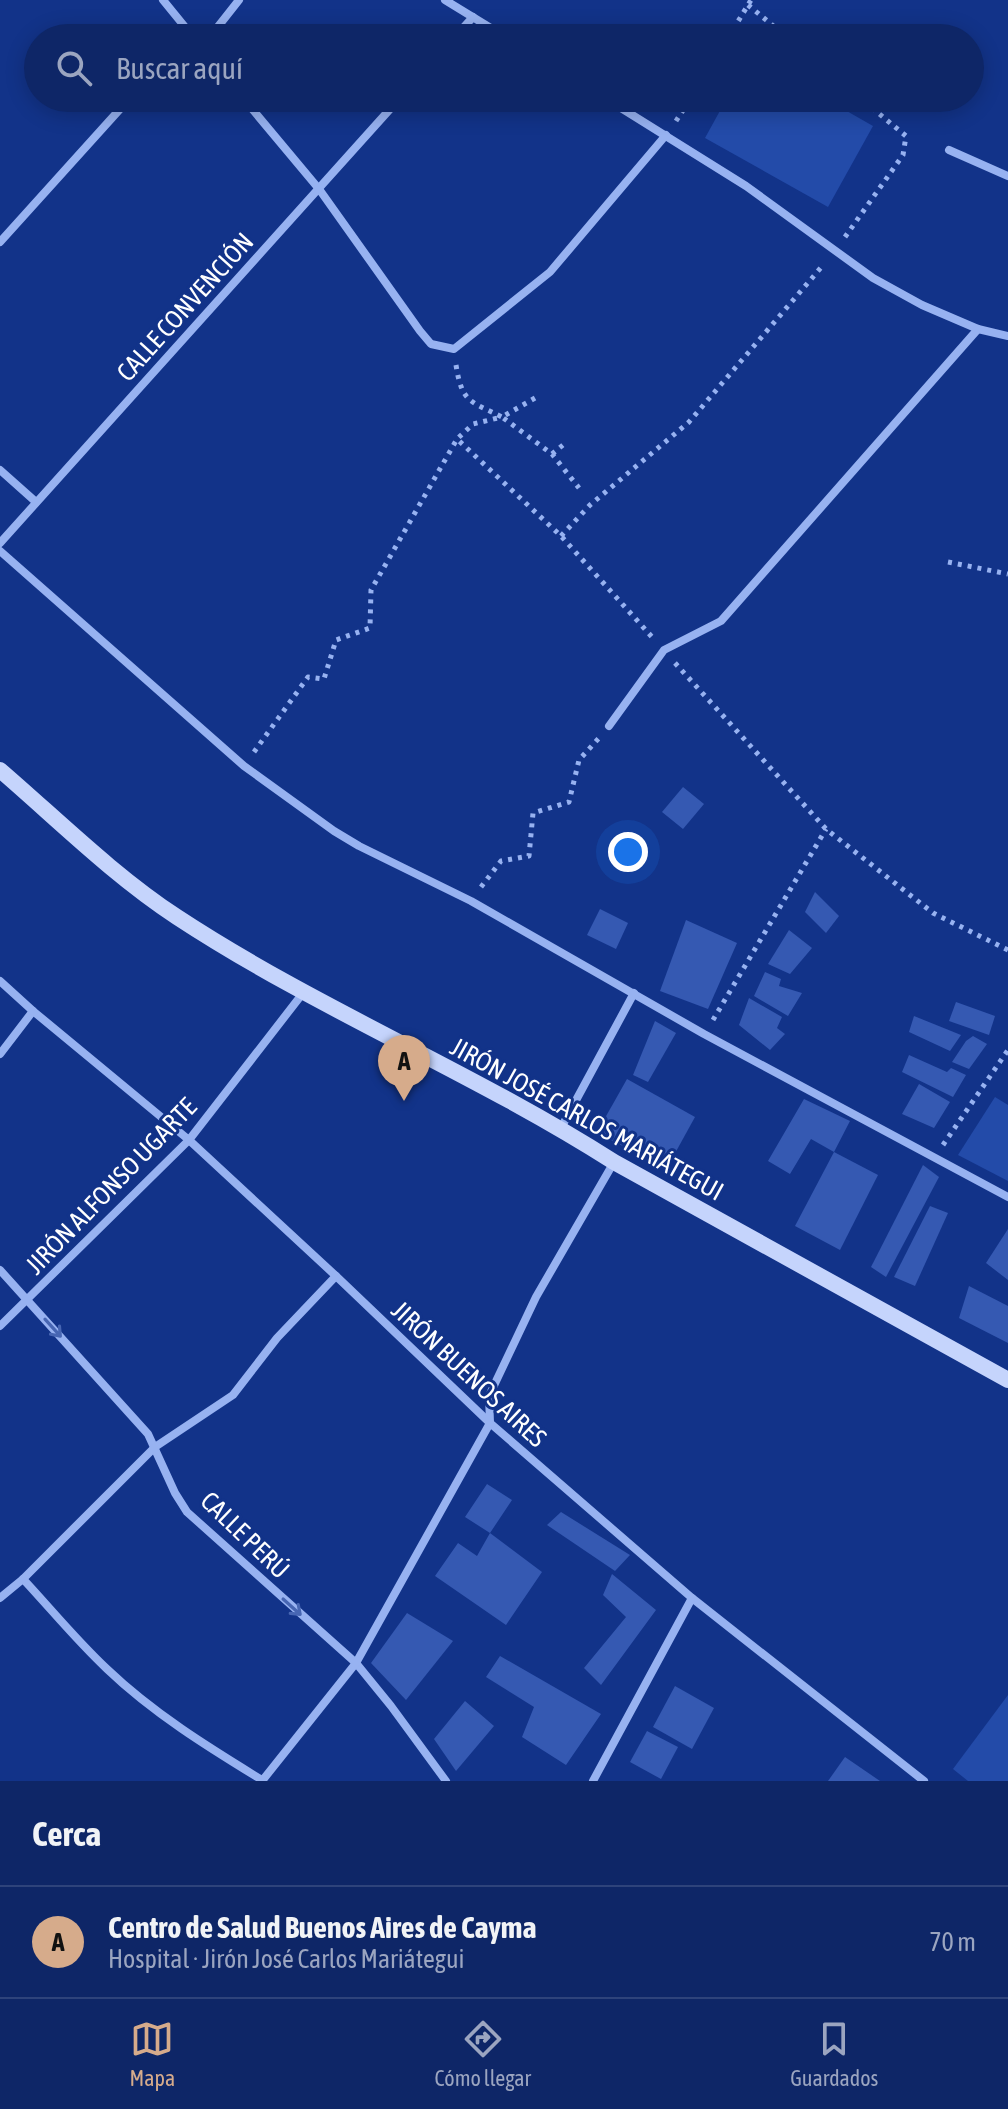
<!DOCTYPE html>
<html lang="es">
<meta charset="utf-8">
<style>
body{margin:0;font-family:"Asap Condensed",sans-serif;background:#172e6d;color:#f1f3f6}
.you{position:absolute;left:628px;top:852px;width:28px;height:28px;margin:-20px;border:6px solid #fff;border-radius:50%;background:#1a73e8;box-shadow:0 0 0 12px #1a73e833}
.badge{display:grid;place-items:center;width:52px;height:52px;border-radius:50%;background:#d6ab8b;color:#111;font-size:26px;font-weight:700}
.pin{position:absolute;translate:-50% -66px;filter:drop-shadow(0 2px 4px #0008)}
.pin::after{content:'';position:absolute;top:42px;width:28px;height:24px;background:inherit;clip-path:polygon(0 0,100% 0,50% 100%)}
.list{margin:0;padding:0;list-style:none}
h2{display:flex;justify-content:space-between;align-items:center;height:104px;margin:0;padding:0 32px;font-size:34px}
h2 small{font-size:26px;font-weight:400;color:#9ba5c0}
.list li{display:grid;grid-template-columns:52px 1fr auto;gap:24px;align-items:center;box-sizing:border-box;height:112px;padding:0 32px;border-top:2px solid #2e437b}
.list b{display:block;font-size:30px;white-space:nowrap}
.list p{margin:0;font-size:26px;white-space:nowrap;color:#9ba5c0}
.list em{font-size:26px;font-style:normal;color:#9ba5c0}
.icon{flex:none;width:44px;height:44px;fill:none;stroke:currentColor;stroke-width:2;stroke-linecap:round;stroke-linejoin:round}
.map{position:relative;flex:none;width:1008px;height:1781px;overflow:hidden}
.search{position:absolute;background:#0e2667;box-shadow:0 4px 20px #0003;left:24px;right:24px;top:24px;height:88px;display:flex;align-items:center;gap:20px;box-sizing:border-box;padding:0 28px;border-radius:44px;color:#9ba5c0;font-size:30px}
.sheet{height:216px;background:#0e2667}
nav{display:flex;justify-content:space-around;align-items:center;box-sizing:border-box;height:112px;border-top:2px solid #2e437b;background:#0e2667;font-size:22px;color:#9ba5c0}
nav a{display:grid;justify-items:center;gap:4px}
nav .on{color:#d6ab8b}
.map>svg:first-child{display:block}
.green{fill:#234ba9}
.building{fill:#3559b2}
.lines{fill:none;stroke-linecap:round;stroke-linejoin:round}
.path{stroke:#97b2f1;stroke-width:5;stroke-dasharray:4 6;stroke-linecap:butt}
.street{stroke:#97b2f1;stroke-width:8}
.secondary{stroke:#c5d4fc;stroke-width:16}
.oneway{stroke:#4766b3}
.labels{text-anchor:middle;stroke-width:6;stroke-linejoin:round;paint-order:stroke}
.street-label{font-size:26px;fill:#fff;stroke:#123389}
</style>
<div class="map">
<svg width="1008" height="1781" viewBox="0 0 1008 1781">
<rect width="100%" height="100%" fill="#123389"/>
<g class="green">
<polygon points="727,98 824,98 873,126 828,207 705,138"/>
<polygon points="995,1097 1008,1105 1008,1181 958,1155"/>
<polygon points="1008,1695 1008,1781 968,1781 953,1769"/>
</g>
<g class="building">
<polygon points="683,787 704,804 683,829 662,812"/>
<polygon points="815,892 839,916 826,933 805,912"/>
<polygon points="600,909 628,923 616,949 587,935"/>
<polygon points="686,920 737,943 708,1009 660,991"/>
<polygon points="789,930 812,948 790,974 768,964"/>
<polygon points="765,972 781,979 779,986 802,993 788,1016 754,996"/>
<polygon points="749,998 782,1017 777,1028 785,1034 770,1050 739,1025"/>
<polygon points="956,1002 995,1016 989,1035 949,1021"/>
<polygon points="914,1016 961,1035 950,1051 909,1032"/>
<polygon points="655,1021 676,1033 648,1082 633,1075"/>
<polygon points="973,1036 987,1044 969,1069 952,1062 966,1041"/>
<polygon points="909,1055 947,1072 951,1068 966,1075 953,1097 902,1072"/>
<polygon points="627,1079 695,1117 668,1166 596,1134"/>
<polygon points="919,1084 950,1102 934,1128 902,1114"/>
<polygon points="804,1099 850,1121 834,1152 811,1139 790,1174 768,1161"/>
<polygon points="834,1152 878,1175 840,1250 795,1226"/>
<polygon points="923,1165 939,1177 886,1277 871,1267"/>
<polygon points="930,1206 948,1213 915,1286 894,1277"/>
<polygon points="1008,1229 1008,1280 986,1263"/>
<polygon points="969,1286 1008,1306 1008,1343 959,1318"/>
<polygon points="487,1484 512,1500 490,1533 542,1572 506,1625 435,1576 458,1543 477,1556 490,1533 465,1517"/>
<polygon points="561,1512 630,1555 615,1571 547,1525"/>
<polygon points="612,1574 656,1610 601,1685 584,1668 626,1617 603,1595"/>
<polygon points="407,1613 453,1641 406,1700 371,1663"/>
<polygon points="500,1656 601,1714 566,1765 522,1737 534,1707 486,1677"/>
<polygon points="675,1686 714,1708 692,1749 653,1727"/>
<polygon points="465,1701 494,1726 456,1771 434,1739"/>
<polygon points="647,1731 678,1747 661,1779 630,1762"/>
<polygon points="845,1757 880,1781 828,1781"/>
</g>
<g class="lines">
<g class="path">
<polyline points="748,5 788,38"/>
<polyline points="728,38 751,0"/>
<polyline points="676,121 691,98"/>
<polyline points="845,237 903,155 906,136 860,98"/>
<path d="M456,365C462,403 470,401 502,417L473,424L457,439L561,536L652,637"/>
<polyline points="535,398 502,417 552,454 579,488"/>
<polyline points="552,454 563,445"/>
<polyline points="561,536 590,505 689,422 824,264"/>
<polyline points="948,562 1008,574"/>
<polyline points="675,663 826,829 933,913 1008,950"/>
<polyline points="254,752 308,677 324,679 336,640 370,628 371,590 457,439"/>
<polyline points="481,887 501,861 529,856 533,813 569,802 579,760 599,738"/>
<polyline points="713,1020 826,829"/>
<polyline points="943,1145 1008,1050"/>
</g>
<g class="street">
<polyline points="163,0 194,38"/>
<polyline points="445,0 507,38"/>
<polyline points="209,38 239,0"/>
<polyline points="454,38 473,17"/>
<polyline points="243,98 319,189 420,331 431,344 454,349 550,272 666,135"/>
<polyline points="605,98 746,186 873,278 922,305 978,329 1008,336"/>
<polyline points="949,150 1008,176"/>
<polyline points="0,242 130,98"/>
<polyline points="0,470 36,502"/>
<polyline points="0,543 400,98"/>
<polyline points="0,551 244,766 334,831 359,846 471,901 704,1034 1008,1197"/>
<polyline points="609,726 664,650 721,621 978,329"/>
<polyline points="0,981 33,1011 189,1140 336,1276 490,1423 692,1598 924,1781"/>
<polyline points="0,1054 33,1011"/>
<polyline points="561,1128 634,993"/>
<polyline points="0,1270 148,1434 175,1493 187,1512 356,1663 391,1706 446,1781"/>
<polyline points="0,1326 189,1140 303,993"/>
<path d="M23,1579C51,1609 77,1641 107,1669C153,1713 208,1747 262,1780"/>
<polyline points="0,1598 23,1579 155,1447 233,1395 277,1338 336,1276"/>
<polyline points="262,1781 356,1663 490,1423 489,1396 536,1297 614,1162"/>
<polyline points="593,1781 692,1598"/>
</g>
<path class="secondary" d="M0,770C57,819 113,875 177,917C317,1009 473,1072 614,1162L1008,1380"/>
</g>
<defs><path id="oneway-shaft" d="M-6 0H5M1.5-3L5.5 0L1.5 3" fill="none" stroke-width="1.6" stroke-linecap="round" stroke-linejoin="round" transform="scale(2)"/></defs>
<g class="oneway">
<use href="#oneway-shaft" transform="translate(53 1328) rotate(48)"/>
<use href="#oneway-shaft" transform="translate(292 1607) rotate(42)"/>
</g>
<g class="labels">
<g class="street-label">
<text transform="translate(185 307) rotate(-48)" y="9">CALLE CONVENCIÓN</text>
<text transform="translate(587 1119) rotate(29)" y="9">JIRÓN JOSÉ CARLOS MARIÁTEGUI</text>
<text transform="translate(111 1186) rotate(-46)" y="9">JIRÓN ALFONSO UGARTE</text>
<text transform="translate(469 1374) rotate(43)" y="9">JIRÓN BUENOS AIRES</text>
<text transform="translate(245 1535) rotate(44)" y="9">CALLE PERÚ</text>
</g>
</g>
</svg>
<div class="you"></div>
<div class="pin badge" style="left:404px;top:1101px">A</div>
<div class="search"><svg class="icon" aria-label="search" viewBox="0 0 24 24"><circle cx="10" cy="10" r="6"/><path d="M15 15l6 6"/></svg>Buscar aquí</div>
</div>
<section class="sheet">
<h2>Cerca<small></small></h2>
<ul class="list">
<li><span class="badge">A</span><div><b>Centro de Salud Buenos Aires de Cayma</b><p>Hospital · Jirón José Carlos Mariátegui</p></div><em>70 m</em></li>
</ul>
</section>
<nav>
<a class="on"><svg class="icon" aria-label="map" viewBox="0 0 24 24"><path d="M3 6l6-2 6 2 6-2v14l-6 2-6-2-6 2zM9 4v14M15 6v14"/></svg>Mapa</a>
<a><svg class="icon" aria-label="directions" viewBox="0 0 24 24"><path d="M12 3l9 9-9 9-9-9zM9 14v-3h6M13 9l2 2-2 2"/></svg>Cómo llegar</a>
<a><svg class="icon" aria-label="saved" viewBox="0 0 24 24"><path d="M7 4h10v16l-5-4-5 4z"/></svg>Guardados</a>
</nav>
